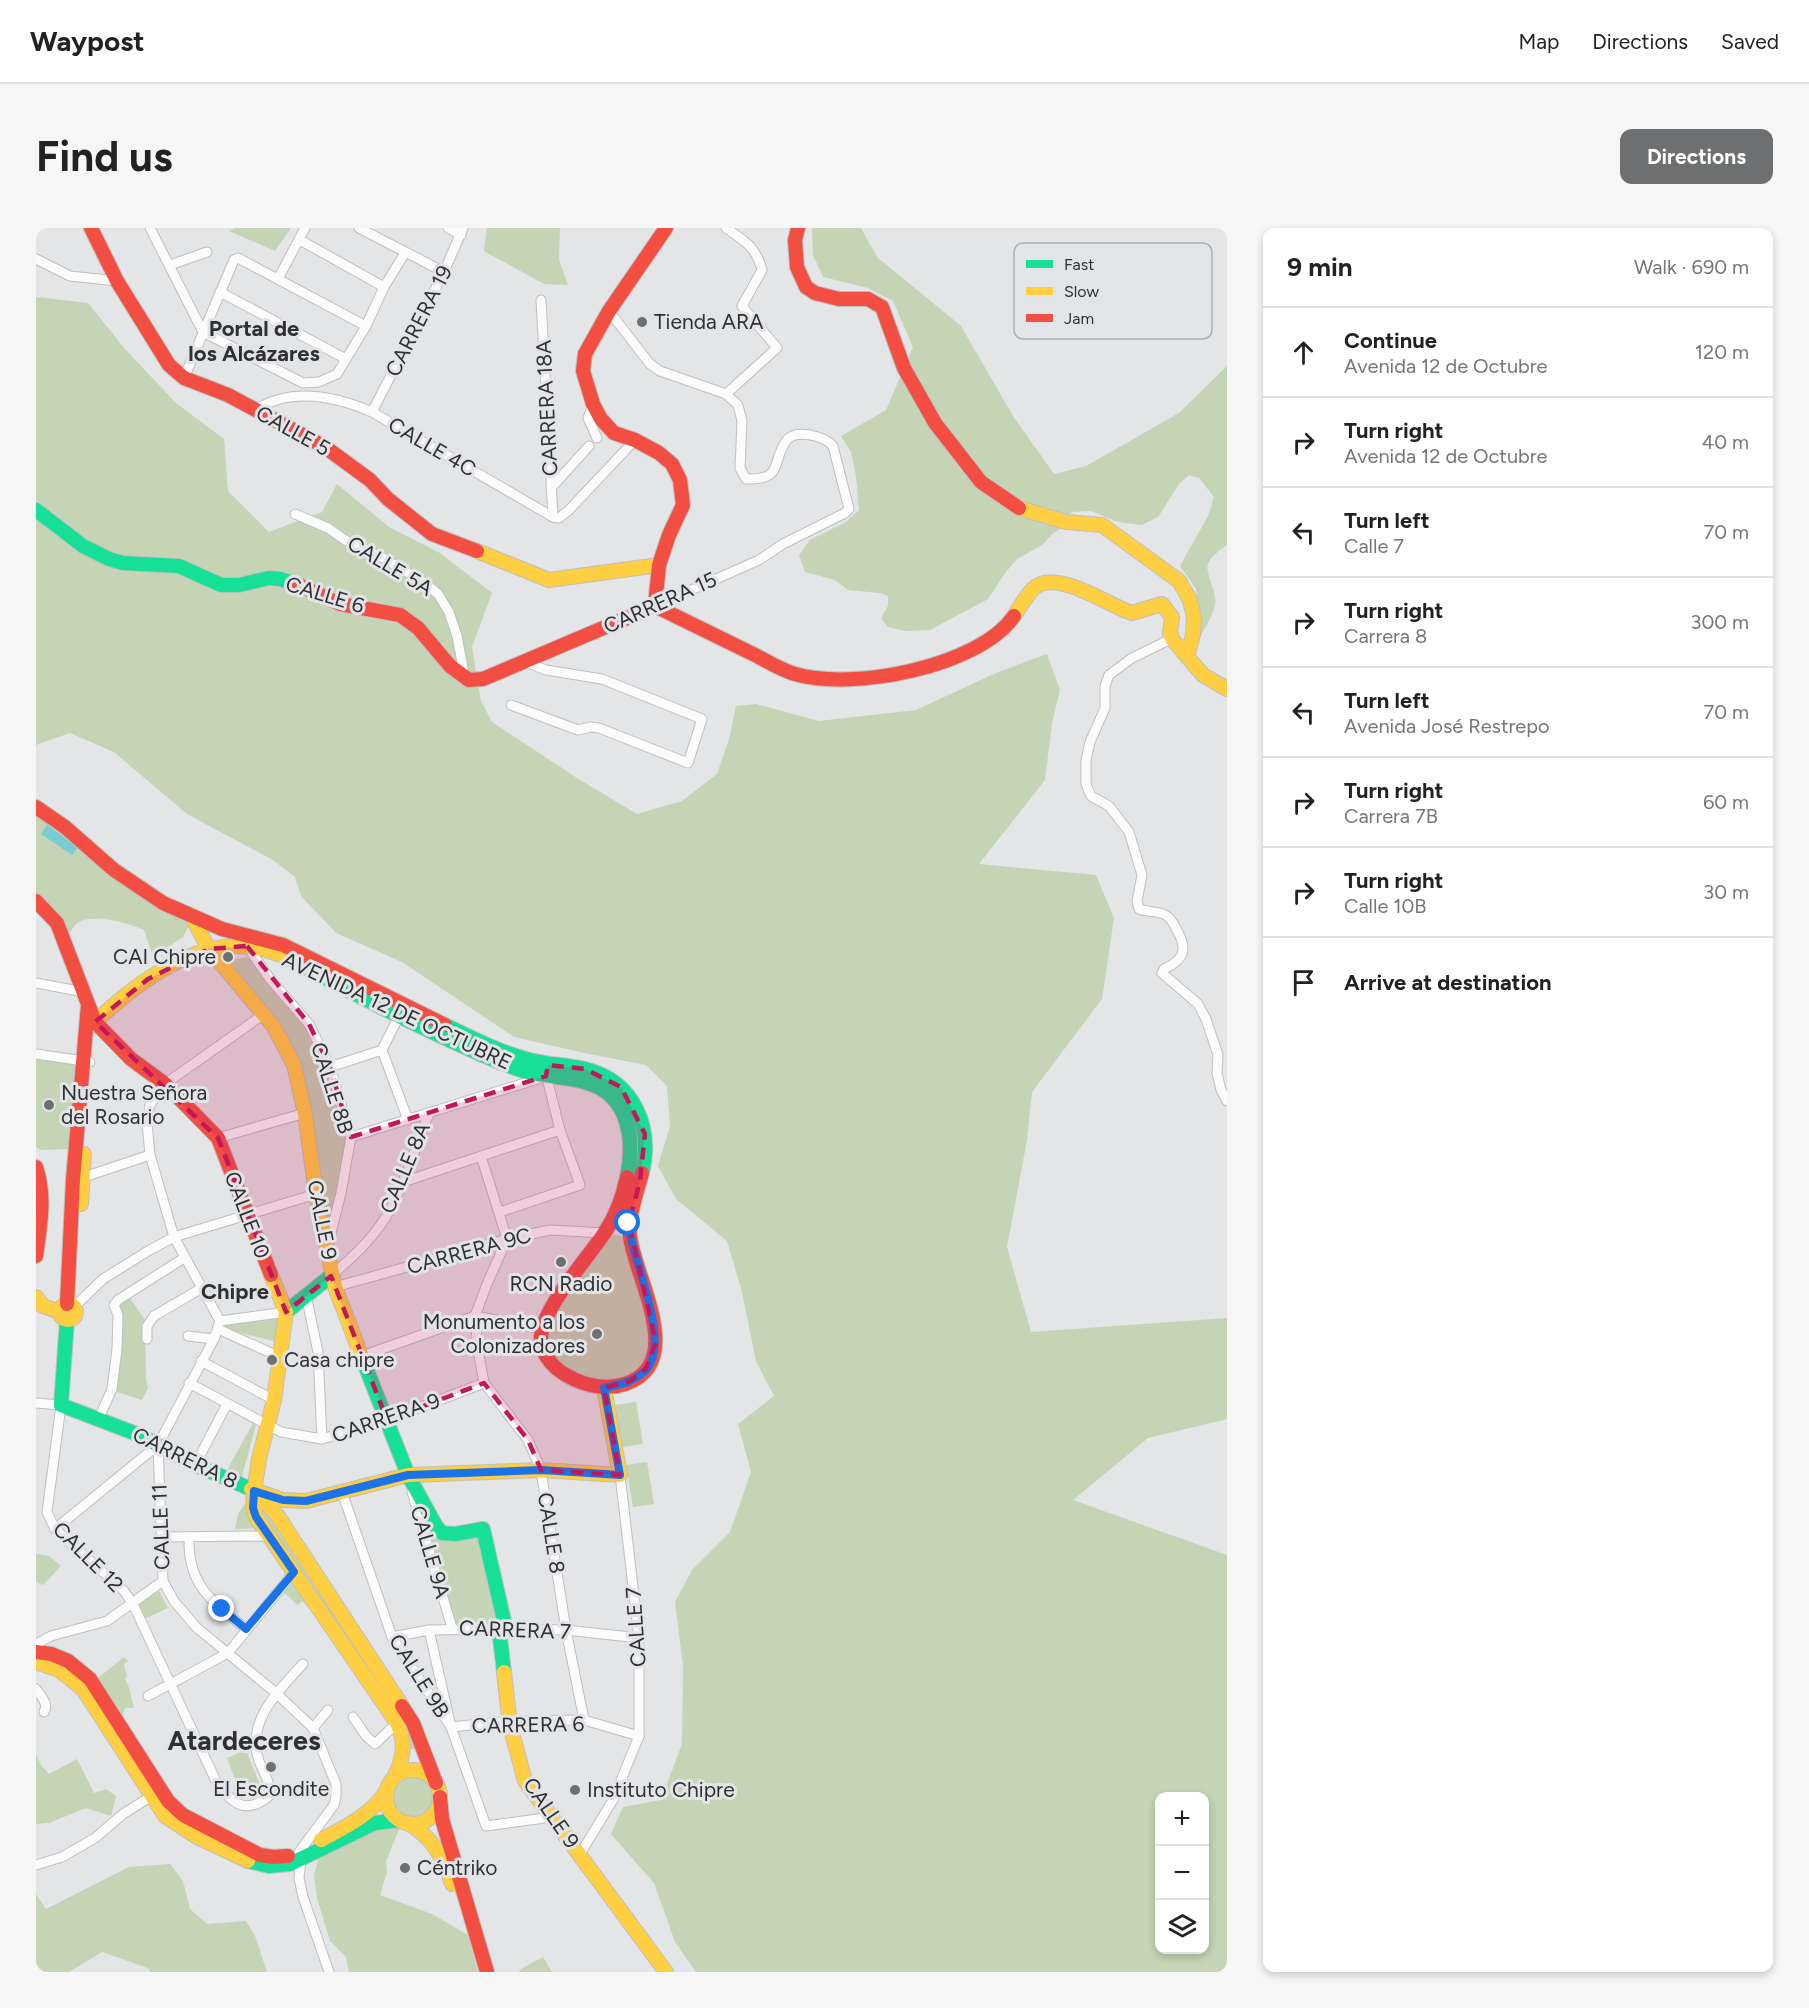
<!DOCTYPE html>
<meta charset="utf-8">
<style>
body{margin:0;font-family:Figtree,sans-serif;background:#f6f6f6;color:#222}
.controls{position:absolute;right:18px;bottom:18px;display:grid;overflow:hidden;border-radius:12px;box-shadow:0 3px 9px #0003}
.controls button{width:54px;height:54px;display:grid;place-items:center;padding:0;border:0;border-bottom:2px solid #e0e0e0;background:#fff;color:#222;font:30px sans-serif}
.stop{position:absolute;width:18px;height:18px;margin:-14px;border:4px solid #1a73e8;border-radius:50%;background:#fff}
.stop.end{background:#1a73e8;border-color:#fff;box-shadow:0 2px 6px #0008}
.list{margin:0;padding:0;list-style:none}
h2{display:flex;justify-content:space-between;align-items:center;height:78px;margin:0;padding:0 24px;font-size:26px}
h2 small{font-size:20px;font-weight:400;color:#767676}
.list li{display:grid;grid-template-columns:39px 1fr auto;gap:18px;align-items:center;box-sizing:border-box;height:90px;padding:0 24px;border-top:2px solid #e0e0e0}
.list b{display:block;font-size:22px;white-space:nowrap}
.list p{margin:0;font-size:20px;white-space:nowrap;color:#767676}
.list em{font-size:20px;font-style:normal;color:#767676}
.icon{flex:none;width:33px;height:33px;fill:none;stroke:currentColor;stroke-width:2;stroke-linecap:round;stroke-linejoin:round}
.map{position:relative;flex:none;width:1191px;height:1744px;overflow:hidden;border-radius:12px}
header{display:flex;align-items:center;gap:36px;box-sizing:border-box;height:84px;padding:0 30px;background:#fff;border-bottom:2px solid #e0e0e0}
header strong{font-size:28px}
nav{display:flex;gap:33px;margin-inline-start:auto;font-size:21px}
.intro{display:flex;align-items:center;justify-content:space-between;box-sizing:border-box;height:144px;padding:0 36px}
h1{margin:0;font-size:42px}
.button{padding:15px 27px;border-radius:12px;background:#6e6f70;color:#fff;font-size:21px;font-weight:700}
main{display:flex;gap:36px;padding:0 36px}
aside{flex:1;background:#fff;border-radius:12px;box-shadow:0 3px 9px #0003}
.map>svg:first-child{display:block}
.green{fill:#c4d4b4;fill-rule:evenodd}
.water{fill:#79ccd3}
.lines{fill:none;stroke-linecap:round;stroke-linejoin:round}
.street-casing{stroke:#bfbfc0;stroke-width:11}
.fast-casing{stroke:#bfbfc0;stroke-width:16}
.slow-casing{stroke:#bfbfc0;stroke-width:16}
.jam-casing{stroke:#bfbfc0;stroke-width:16}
.street{stroke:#fbfbfb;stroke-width:9}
.fast{stroke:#16e098;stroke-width:14}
.slow{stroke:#ffcf43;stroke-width:14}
.jam{stroke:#f24e42;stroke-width:14}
.route{stroke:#1a73e8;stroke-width:8}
.marked{fill:#c2185b;fill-opacity:0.2;stroke:#c2185b;stroke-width:4.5;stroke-dasharray:12 8;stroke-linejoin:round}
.poi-dot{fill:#6e6f70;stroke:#e3e4e7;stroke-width:2}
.labels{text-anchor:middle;stroke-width:6;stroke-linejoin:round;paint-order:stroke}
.street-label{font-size:21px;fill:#2f3031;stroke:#e3e4e7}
.poi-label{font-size:21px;fill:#2f3031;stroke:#e3e4e7;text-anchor:start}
.neighbourhood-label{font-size:22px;font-weight:bold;fill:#2f3031;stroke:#e3e4e7}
.district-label{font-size:27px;font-weight:bold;fill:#2f3031;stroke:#e3e4e7}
.key{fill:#e3e4e7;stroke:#adaeb0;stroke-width:1.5}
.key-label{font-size:16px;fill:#2f3031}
</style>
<header>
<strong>Waypost</strong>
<nav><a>Map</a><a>Directions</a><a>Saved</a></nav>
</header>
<div class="intro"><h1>Find us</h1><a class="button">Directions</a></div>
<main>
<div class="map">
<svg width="1191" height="1744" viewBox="0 0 1191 1744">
<rect width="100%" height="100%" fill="#e4e5e6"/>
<g class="green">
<polygon points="199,0 255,0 239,23 193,3"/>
<polygon points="451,0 524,0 523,32 532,57 508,56 448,23"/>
<path d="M776,0H825L841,29L925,98L977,188L1018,246L1050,238L1143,185L1191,138V317C1160,338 1174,341 1179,370C1181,382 1169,400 1163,410L1160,361L1144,338L1172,288L1178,269L1163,250L1153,247L1143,256L1122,289L1106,297L1082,294L1055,283L1036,284L1026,300L1017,305L1006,317L981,331L969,345L952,371L894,402L870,403L852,399L845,390L852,378V368L844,365L812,362L799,352L769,344L763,327L774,312L810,294L823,282L820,248L815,224L805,208L850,182L877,119L857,73L832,60L787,49L777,27Z"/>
<path d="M0,69L52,75L89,121L140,175L188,211L192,263L233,304L286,284L301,256L353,299L404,325L456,365L436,419L445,473L456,494L541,550L601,586L646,573L681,546L693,511L700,478L720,476L783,493L880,482L960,445L1011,426L1024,462L1016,495L1009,552L943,636L1060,647L1078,690L1066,771L996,864L991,912L971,1019L995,1104L1191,1090V1191L1112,1210L1037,1272L1191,1327V1744H660L639,1714L618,1655L575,1606L587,1579L625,1572L646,1516L647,1438L639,1374L656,1342L694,1304L715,1244L702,1196L738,1168L720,1133L706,1064L691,1013L640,971L622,938L634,898L631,858L610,837L553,826L478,809L366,734L300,705L265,668L259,649L237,632L151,586L78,524L34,505L0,517ZM1124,1568H1168V1722H1124Z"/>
<path d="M0,579L154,696L147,709L117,729L108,702C94,695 57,685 43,694C36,698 33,708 29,714L0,673Z"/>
<polygon points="211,729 218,730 273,796 315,909 291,1023 258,837 189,733"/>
<polygon points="0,828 40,833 34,921 5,922 0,919"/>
<polygon points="569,1005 594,1010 617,1094 610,1141 568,1160 519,1140 507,1101"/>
<polygon points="92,1067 109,1092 110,1152 112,1160 106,1172 78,1163 80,1077"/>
<polygon points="250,1084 246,1115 180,1099 184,1093"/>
<polygon points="600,1174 607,1216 586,1219 579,1177"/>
<polygon points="217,1195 220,1197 205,1252 190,1244"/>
<polygon points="611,1234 618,1276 597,1279 590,1237"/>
<polygon points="372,1247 406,1306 445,1308 473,1401 416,1400"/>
<polygon points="218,1263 359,1475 382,1521 375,1521 369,1505 224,1300 199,1301 202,1286"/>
<polygon points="0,1326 13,1328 25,1338 7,1357 0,1354"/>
<polygon points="257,1350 277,1384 266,1373 262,1377 246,1363"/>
<polygon points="123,1363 132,1380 108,1391 100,1376"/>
<path d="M88,1429L92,1433L88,1436L91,1448L89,1451C94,1459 95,1470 98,1480H89L86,1488L61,1451Z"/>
<polygon points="210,1522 224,1557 204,1565 191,1530"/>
<polygon points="0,1526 5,1537 13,1546 41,1531 58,1565 70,1561 80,1568 75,1588 50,1580 13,1595 0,1596"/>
<circle cx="377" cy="1568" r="21"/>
<polygon points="365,1597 350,1633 351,1644 344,1667 396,1686 432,1707 442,1744 313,1744 310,1729 294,1713 281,1670 278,1648 283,1628 324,1605"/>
<polygon points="134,1636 147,1653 154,1681 171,1696 210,1693 219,1708 231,1744 114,1744 112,1740 66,1724 33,1744 0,1744 0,1666 10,1681 93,1639"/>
<polygon points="507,1729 516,1744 484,1744 483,1742"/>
</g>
<polygon class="water" points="11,597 42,619 36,627 5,606"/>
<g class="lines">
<g class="street-casing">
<g id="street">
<polyline points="114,0 167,104 267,155 283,154 301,146 330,98 348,59 369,25"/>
<polyline points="323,0 408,44"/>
<polyline points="412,0 425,7"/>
<polyline points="264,12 348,59"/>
<polyline points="0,31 34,48 81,53"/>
<polyline points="134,37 171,24"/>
<polyline points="242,51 269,0"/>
<polyline points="184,64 310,131"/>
<polyline points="505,72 517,289"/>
<path d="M573,83L614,136L624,143L690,166L702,177L706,193L704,240L710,251C748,252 735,235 750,213C759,200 788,208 797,218L813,281L809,285L747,316L723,332L619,378"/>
<polyline points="148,150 198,32 202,30 330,98"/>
<path d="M690,166L741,120L706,78L726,42C720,19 709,13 690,0"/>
<polyline points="557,176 552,190 561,210"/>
<path d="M219,182C255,159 299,168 336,184L517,289L523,290L532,283L599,212"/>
<polyline points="336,184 408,44 427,0"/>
<polyline points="515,260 553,218"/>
<polyline points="259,286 292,300 309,312 349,331 389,355 402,366 413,384 421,408 429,450"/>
<path d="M1135,411L1096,430L1073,447L1069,458V480L1054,514L1050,532V556L1055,568L1073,578L1093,604L1106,647L1101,673L1103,681C1111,684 1125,683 1131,688C1136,691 1139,699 1142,704C1152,723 1147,732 1128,741L1126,745L1162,776L1170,791L1182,827L1181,845L1185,862L1191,873"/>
<polyline points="475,477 542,502 555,499 563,500 652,535 666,491 566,451 510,442 487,433"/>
<polyline points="211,718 234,751 273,796 294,839 315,909 305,965 292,1017"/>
<polyline points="0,755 48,764"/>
<polyline points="228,786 129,856 114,877 111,895 114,927 138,1009 184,1093 178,1111 122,1217 127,1353 138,1373 160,1399 240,1465 277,1500 300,1556 300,1568 298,1577 263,1624"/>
<polyline points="346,822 372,892"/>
<polyline points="0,826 54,834"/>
<polyline points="294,839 346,822 364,786"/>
<polyline points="315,909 508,849"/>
<polyline points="182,910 269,885"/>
<polyline points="445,928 471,1011 451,1056 439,1088 442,1122 448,1155 492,1212 505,1242 530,1402 548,1492"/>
<polyline points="42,951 114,927"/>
<polyline points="367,954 524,902"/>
<polyline points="464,984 544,957 524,902 510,846"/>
<path d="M296,1047C318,1028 341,1007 355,980C371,950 380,917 393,885"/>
<polyline points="299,1059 471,1011 514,1002 569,1005"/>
<polyline points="270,1067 282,1124 286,1211"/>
<polyline points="38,1079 67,1051 112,1023 138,1009 280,966"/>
<polyline points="184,1093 250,1084"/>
<polyline points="182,1101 244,1129"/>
<polyline points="152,1108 178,1111"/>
<polyline points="111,1111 111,1098 118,1088 166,1060"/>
<polyline points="326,1128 439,1088 507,1101"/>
<polyline points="165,1133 238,1172"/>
<polyline points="153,1155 245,1204 286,1211 351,1192 448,1155"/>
<path d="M0,1175L25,1177L11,1284L19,1301L88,1363L97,1376L179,1551C193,1573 208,1589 233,1568C235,1554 228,1546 223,1533C209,1494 243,1462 267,1436"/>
<polyline points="63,1190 76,1161 81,1121 82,1087 78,1077 82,1072 148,1030"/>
<polyline points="159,1237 191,1176"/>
<polyline points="306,1264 356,1409 415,1499 450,1598 516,1589"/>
<polyline points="376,1264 416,1400"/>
<polyline points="19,1301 122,1217"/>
<polyline points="125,1309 233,1308"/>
<path d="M153,1310C152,1359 176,1372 210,1401"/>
<polyline points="470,1401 530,1402 603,1410"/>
<polyline points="393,1402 415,1499 473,1493 548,1492 603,1508"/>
<polyline points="356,1409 393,1402 463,1401"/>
<polyline points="0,1416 15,1408 71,1393 127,1353"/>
<path d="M0,1461C5,1468 13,1476 8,1484"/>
<polyline points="112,1468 192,1425 258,1344"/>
<polyline points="317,1489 330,1508 339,1516 361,1495"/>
<polyline points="277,1500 292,1482"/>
<polyline points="544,1626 577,1572 603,1508 603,1410 584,1247"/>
<polyline points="265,1632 263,1650 267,1669 293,1744"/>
<polyline points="0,1637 26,1629 59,1610 87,1586 114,1569"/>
</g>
</g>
<g class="fast-casing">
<g id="fast">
<polyline points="0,282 47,318 73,331 87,335 143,338 185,357 203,357 233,350 244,351 263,357"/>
<path d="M272,740C317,766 364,789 411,811C437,823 464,836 491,844C518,851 553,848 574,867C596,887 597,922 591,949"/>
<path d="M409,797C436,810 461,823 490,831C509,837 529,836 549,841C598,853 617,899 606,945"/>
<polyline points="250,1084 296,1047"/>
<polyline points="31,1092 25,1177 106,1208 159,1237 215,1261"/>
<polyline points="325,1127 372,1247 400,1298 406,1305 419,1306 447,1301 470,1401 463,1401 468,1444"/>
<polyline points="212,1633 233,1638 254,1636 339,1595 363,1592"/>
</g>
</g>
<g class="slow-casing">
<g id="slow">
<polyline points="983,280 1030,294 1066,297 1143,353 1154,372 1158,389 1157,407 1151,428"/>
<polyline points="441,323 513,352 623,337"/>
<path d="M978,388C984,379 990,368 997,361C1019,339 1073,378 1096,385L1126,376L1136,389L1134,405L1137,412L1167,447L1191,461"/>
<polyline points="156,689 173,721 238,799 258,837 269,885 280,966 299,1059 325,1127"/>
<path d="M59,794C99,756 162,708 221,720C239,723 256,732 272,740"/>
<polyline points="45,976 48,926"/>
<path d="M235,1047L250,1084L238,1172L223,1231L218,1263L217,1280L220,1289L361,1495C370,1515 368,1528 359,1548"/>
<polyline points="0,1069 7,1078 24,1084"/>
<circle cx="32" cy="1084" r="8"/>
<polyline points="215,1261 247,1272 270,1273 372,1247 505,1242 584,1247 568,1160"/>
<polyline points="220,1265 241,1287 366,1478"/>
<polyline points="0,1434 23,1442 47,1461 129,1588 161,1609 212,1633"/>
<polyline points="468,1444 474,1497 489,1553 630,1744"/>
<circle cx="377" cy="1569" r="27"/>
<path d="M372,1595C397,1610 407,1629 416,1656"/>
<path d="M285,1612C309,1599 334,1588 350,1564"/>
</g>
</g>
<g class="jam-casing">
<g id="jam">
<polyline points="55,0 81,53 133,137 148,150 192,167 289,219 334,252 352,271 396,306 441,323"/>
<polyline points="762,0 759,12 761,39 770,59 779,65 803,71 832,71 846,79 868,140 899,195 945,254 983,280"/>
<polyline points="263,357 304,376 364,387 382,400 414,438 433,452 447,451 619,378"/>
<path d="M619,378C652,394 685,410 717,426C731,433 745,442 759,446C816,463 943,439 978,388"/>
<polyline points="619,378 623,337 633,307 647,277 644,252 636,236 623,225 599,212 578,205 565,191 557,176 547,143 549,126 573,83 630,0"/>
<polyline points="0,579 29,599 78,642 127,675 186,701 247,717 409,797"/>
<polyline points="0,673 21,695 59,794 95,831 129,856 182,910 235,1047"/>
<path d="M0,939C10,969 4,998 0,1028"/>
<path d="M591,949C587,968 580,988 569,1004C552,1031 503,1082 505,1113C506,1128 520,1142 532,1148C549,1158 571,1162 589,1156C652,1135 598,1048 594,1008C592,987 601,965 606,945"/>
<polyline points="31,1076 37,952 52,777"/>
<polyline points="0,1424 15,1426 32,1433 54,1451 132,1573 147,1587 224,1627 237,1629 252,1628"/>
<polyline points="366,1478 377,1495 400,1555"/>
<polyline points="404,1569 406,1591 451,1744"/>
</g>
</g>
<use href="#street" class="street"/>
<use href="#fast" class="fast"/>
<use href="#slow" class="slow"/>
<use href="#jam" class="jam"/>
</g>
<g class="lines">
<path class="route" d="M186,1381L210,1401L258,1344L220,1289L217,1280L218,1263L247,1272L270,1273L372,1247L505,1242L584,1247L568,1160C583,1157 598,1154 610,1142C636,1114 596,1031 592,995"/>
</g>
<path class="marked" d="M211,718L273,796L294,839L315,909L510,848L512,837L549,841L585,859L609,906L604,953L593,995L620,1114L610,1141L594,1153L568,1160L584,1247L505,1242L492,1212L448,1155L351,1192L295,1048L250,1084L182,910L59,794L112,751L173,721Z"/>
<g class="poi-dot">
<circle cx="606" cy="94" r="6"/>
<circle cx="192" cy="729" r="6"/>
<circle cx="13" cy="877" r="6"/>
<circle cx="525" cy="1034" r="6"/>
<circle cx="561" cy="1106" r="6"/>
<circle cx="236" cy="1132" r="6"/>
<circle cx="235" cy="1539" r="6"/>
<circle cx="539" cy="1562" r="6"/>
<circle cx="369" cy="1640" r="6"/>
</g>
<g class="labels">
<g class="street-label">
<text transform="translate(383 93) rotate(-63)" y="7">CARRERA 19</text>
<text transform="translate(511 180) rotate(-93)" y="7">CARRERA 18A</text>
<text transform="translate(257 203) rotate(29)" y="7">CALLE 5</text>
<text transform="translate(396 219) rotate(30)" y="7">CALLE 4C</text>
<text transform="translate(354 338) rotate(31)" y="7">CALLE 5A</text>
<text transform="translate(289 367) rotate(17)" y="7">CALLE 6</text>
<text transform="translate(624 375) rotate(-24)" y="7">CARRERA 15</text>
<text transform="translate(361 783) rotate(25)" y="7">AVENIDA 12 DE OCTUBRE</text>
<text transform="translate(296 860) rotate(72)" y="7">CALLE 8B</text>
<text transform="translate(369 940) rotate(-67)" y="7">CALLE 8A</text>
<text transform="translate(211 987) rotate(69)" y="7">CALLE 10</text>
<text transform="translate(286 992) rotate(79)" y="7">CALLE 9</text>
<text transform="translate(433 1023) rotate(-15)" y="7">CARRERA 9C</text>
<text transform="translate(350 1190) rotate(-19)" y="7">CARRERA 9</text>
<text transform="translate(149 1230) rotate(26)" y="7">CARRERA 8</text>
<text transform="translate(125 1299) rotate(-92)" y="7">CALLE 11</text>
<text transform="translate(515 1305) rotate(81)" y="7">CALLE 8</text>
<text transform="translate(394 1324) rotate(74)" y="7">CALLE 9A</text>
<text transform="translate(52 1329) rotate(45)" y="7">CALLE 12</text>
<text transform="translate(600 1399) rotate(-94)" y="7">CALLE 7</text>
<text transform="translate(479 1402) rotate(2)" y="7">CARRERA 7</text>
<text transform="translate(383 1448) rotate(58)" y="7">CALLE 9B</text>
<text transform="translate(492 1497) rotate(-1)" y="7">CARRERA 6</text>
<text transform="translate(515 1585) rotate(55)" y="7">CALLE 9</text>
</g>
<g class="poi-label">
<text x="618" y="101">Tienda ARA</text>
<text x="180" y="736" text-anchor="end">CAI Chipre</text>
<text x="25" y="872">Nuestra Señora<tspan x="25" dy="24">del Rosario</tspan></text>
<text x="525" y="1063" text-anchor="middle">RCN Radio</text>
<text x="549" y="1101" text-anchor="end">Monumento a los<tspan x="549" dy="24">Colonizadores</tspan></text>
<text x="248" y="1139">Casa chipre</text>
<text x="235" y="1568" text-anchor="middle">El Escondite</text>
<text x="551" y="1569">Instituto Chipre</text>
<text x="381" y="1647">Céntriko</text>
</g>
<g class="neighbourhood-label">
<text x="218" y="108">Portal de<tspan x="218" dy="25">los Alcázares</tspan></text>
<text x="199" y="1071">Chipre</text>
</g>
<g class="district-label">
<text x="208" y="1522">Atardeceres</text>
</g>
</g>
<rect x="978" y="15" width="198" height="96" rx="9" class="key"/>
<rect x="990" y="32" width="27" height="8" fill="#16e098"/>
<rect x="990" y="59" width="27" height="8" fill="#ffcf43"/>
<rect x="990" y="86" width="27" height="8" fill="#f24e42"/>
<g class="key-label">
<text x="1028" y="42">Fast</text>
<text x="1028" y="69">Slow</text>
<text x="1028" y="96">Jam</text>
</g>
</svg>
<div class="controls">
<button>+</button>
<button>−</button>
<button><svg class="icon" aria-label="layers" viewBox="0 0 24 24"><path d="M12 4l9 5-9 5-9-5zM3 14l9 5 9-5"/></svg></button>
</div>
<div class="stop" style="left:592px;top:995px"></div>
<div class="stop end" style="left:186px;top:1381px"></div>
</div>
<aside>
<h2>9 min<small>Walk · 690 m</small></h2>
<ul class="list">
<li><svg class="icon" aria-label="ahead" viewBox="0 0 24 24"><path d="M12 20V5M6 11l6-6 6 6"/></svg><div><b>Continue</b><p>Avenida 12 de Octubre</p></div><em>120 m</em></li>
<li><svg class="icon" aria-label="right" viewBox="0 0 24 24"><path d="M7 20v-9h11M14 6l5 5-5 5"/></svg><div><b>Turn right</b><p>Avenida 12 de Octubre</p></div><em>40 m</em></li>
<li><svg class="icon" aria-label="left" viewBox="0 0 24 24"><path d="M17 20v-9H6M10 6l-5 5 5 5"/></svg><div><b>Turn left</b><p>Calle 7</p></div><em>70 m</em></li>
<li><svg class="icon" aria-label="right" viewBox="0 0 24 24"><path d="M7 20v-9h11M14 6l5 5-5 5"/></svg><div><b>Turn right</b><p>Carrera 8</p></div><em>300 m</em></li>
<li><svg class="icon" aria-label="left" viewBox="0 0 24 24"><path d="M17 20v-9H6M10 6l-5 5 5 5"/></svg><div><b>Turn left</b><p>Avenida José Restrepo</p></div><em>70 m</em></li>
<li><svg class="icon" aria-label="right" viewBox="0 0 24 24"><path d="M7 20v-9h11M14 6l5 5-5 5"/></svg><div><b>Turn right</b><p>Carrera 7B</p></div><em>60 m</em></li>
<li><svg class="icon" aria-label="right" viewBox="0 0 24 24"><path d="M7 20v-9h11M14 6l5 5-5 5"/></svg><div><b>Turn right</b><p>Calle 10B</p></div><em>30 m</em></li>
<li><svg class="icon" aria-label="arrive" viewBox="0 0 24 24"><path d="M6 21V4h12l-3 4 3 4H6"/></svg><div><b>Arrive at destination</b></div></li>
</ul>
</aside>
</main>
